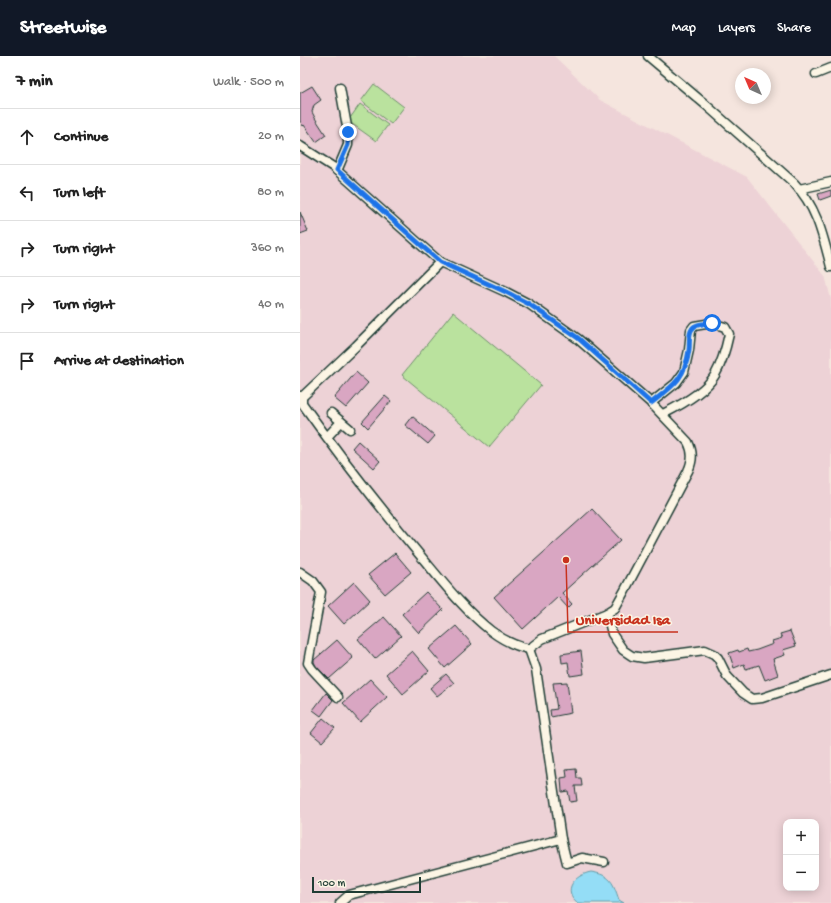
<!DOCTYPE html>
<meta charset="utf-8">
<style>
body{margin:0;font-family:"Gochi Hand",sans-serif;background:#f2f2f2;color:#222}
.controls{position:absolute;right:12px;bottom:12px;display:grid;overflow:hidden;border-radius:8px;box-shadow:0 2px 10px #0003}
.controls button{width:36px;height:36px;display:grid;place-items:center;padding:0;border:0;border-bottom:1px solid #e0e0e0;background:#fff;color:#222;font:20px sans-serif}
.compass{position:absolute;left:435px;top:12px;width:36px;height:36px;border-radius:50%;background:#fff;box-shadow:0 2px 10px #0003;rotate:316deg}
.scale{position:absolute;left:12px;bottom:10px;width:109px;box-sizing:border-box;padding-left:4px;border:2px solid #1f3d34;border-top:0;font-size:11px;line-height:14px;white-space:nowrap;color:#1f3d34;-webkit-text-stroke:3px #fcf5e5;paint-order:stroke}
.stop{position:absolute;width:12px;height:12px;margin:-9px;border:3px solid #1a73e8;border-radius:50%;background:#fff}
.stop.end{background:#1a73e8;border-color:#fff;box-shadow:0 1px 4px #0008}
.list{margin:0;padding:0;list-style:none}
h2{display:flex;justify-content:space-between;align-items:center;height:52px;margin:0;padding:0 16px;font-size:17px}
h2 small{font-size:13px;font-weight:400;color:#767676}
.list li{display:grid;grid-template-columns:26px 1fr auto;gap:12px;align-items:center;box-sizing:border-box;height:56px;padding:0 16px;border-top:1px solid #e0e0e0}
.list b{display:block;font-size:15px;white-space:nowrap}
.list em{font-size:13px;font-style:normal;color:#767676}
.icon{flex:none;width:22px;height:22px;fill:none;stroke:currentColor;stroke-width:2;stroke-linecap:round;stroke-linejoin:round}
.map{position:relative;flex:none;width:531px;height:847px;overflow:hidden}
header{display:flex;align-items:center;gap:24px;box-sizing:border-box;height:56px;padding:0 20px;background:#111827;color:#fff}
header strong{font-size:19px}
nav{display:flex;gap:22px;margin-inline-start:auto;font-size:14px}
main{display:flex}
aside{flex:1;background:#fff}
.map>svg:first-child{display:block}
.built{fill:#edd2d6;fill-rule:evenodd}
.green{fill:#bae29e;stroke:#6c9069}
.water{fill:#94ddf6;stroke:#659da8}
.building{fill:#d9a6c2;stroke:#1f3d34}
.lines{fill:none;stroke-linecap:round;stroke-linejoin:round}
.minor-casing{stroke:#1f3d34;stroke-width:11}
.minor{stroke:#fcf5e5;stroke-width:8}
.route{stroke:#1a73e8;stroke-width:5}
.leader{fill:none;stroke:#c8321e;stroke-width:1.5}
.callout-dot{fill:#c8321e;stroke:#fcf5e5;stroke-width:1.5}
.callout-label{font-size:15px;text-anchor:middle;font-weight:bold;fill:#c8321e;stroke:#fcf5e5;stroke-width:3;stroke-linejoin:round;paint-order:stroke}
</style>
<header>
<strong>Streetwise</strong>
<nav><a>Map</a><a>Layers</a><a>Share</a></nav>
</header>
<main>
<aside>
<h2>7 min<small>Walk · 500 m</small></h2>
<ul class="list">
<li><svg class="icon" aria-label="ahead" viewBox="0 0 24 24"><path d="M12 20V5M6 11l6-6 6 6"/></svg><div><b>Continue</b></div><em>20 m</em></li>
<li><svg class="icon" aria-label="left" viewBox="0 0 24 24"><path d="M17 20v-9H6M10 6l-5 5 5 5"/></svg><div><b>Turn left</b></div><em>80 m</em></li>
<li><svg class="icon" aria-label="right" viewBox="0 0 24 24"><path d="M7 20v-9h11M14 6l5 5-5 5"/></svg><div><b>Turn right</b></div><em>360 m</em></li>
<li><svg class="icon" aria-label="right" viewBox="0 0 24 24"><path d="M7 20v-9h11M14 6l5 5-5 5"/></svg><div><b>Turn right</b></div><em>40 m</em></li>
<li><svg class="icon" aria-label="arrive" viewBox="0 0 24 24"><path d="M6 21V4h12l-3 4 3 4H6"/></svg><div><b>Arrive at destination</b></div></li>
</ul>
</aside>
<div class="map">
<svg width="531" height="847" viewBox="0 0 531 847">
<rect width="100%" height="100%" fill="#f5e5de"/>
<filter id="ink" filterUnits="userSpaceOnUse"><feTurbulence type="fractalNoise" baseFrequency=".025" numOctaves="2"/><feDisplacementMap in="SourceGraphic" scale="8" xChannelSelector="R" yChannelSelector="G"/><feConvolveMatrix kernelMatrix="1 2 1 2 8 2 1 2 1" color-interpolation-filters="sRGB"/></filter>
<g filter="url(#ink)">
<path class="built" d="M0,0H254L300,44L447,121L525,220L531,243V847H0ZM486,766H516V832H486Z"/>
<g class="green">
<polygon points="74,28 104,51 91,68 61,45"/>
<polygon points="60,48 88,69 76,85 48,65"/>
<polygon points="153,256 241,329 189,391 102,319"/>
</g>
<path class="water" d="M291,816C311,819 313,826 319,844L324,847H278C261,834 275,819 291,816Z"/>
<g class="building">
<polygon points="12,30 21,44 14,49 12,56 15,62 26,79 16,86 4,69 3,70 0,65 0,37"/>
<polygon points="531,134 531,140 520,144 518,138"/>
<polygon points="0,156 8,175 0,178"/>
<polygon points="56,316 68,327 46,352 34,342"/>
<polygon points="85,340 91,345 68,372 62,366"/>
<polygon points="112,360 135,380 128,388 105,369"/>
<polygon points="58,385 80,405 74,412 52,392"/>
<polygon points="292,453 321,484 262,537 272,548 268,552 258,541 223,573 194,541"/>
<polygon points="95,497 111,516 85,538 68,519"/>
<polygon points="54,526 70,544 44,568 28,550"/>
<polygon points="126,536 143,554 119,577 102,558"/>
<polygon points="84,561 101,580 75,603 58,583"/>
<polygon points="156,570 172,588 145,612 129,593"/>
<polygon points="490,575 496,590 483,594 485,599 473,603 478,619 465,624 459,609 446,613 444,608 434,612 429,597 438,594 439,596 447,593 448,596 457,594 473,588 472,585 482,582 480,578"/>
<polygon points="37,584 53,602 29,623 16,610 14,606 14,604"/>
<polygon points="112,595 129,615 103,638 86,618"/>
<polygon points="281,595 284,618 270,620 268,606 262,607 261,598"/>
<polygon points="146,618 154,627 137,640 130,632"/>
<polygon points="70,623 87,641 60,666 43,647"/>
<polygon points="267,626 271,657 251,661 250,654 257,653 253,627"/>
<polygon points="26,637 33,644 21,660 13,654"/>
<polygon points="23,662 35,672 22,686 11,677"/>
<polygon points="276,713 277,722 281,722 282,730 275,730 277,745 270,746 268,735 262,736 261,722 267,721 266,714"/>
</g>
<g class="lines">
<g class="minor-casing">
<g id="minor">
<path d="M348,0L406,49L494,127C517,151 523,180 531,211"/>
<polyline points="516,18 531,12"/>
<path d="M0,90L33,111L140,206L206,236L229,248L278,283L351,347L388,386C393,396 393,404 388,415L325,534L315,552L307,557"/>
<polyline points="37,115 48,89 48,76 40,32"/>
<polyline points="499,133 531,126"/>
<path d="M0,340L2,341V347C39,399 78,449 119,498C141,524 164,554 191,575C203,584 215,590 229,593"/>
<polyline points="2,341 56,290 140,206"/>
<path d="M351,347L376,327L384,316L389,294L391,274L394,270L412,267L425,271L429,278C426,292 422,307 415,319C406,335 379,350 363,358"/>
<polyline points="31,357 50,373"/>
<polyline points="27,381 41,366"/>
<polyline points="0,516 13,525 21,536 8,607 12,613 38,641"/>
<polyline points="229,593 242,583 307,557 312,578 323,594 332,600 344,602 405,594 414,598 418,602 427,620 443,637 452,643 462,642 531,619"/>
<polyline points="261,783 267,807 282,802 304,806"/>
<polyline points="40,847 49,839 261,783 236,613 229,593"/>
</g>
</g>
<use href="#minor" class="minor"/>
</g>
</g>
<g class="lines" filter="url(#ink)">
<path class="route" d="M48,76V89L37,114L140,206L206,236L229,248L278,282L351,347C373,330 385,323 389,294C390,288 388,278 392,273C396,267 406,268 412,267"/>
</g>
<path class="leader" d="M266 504L268 576H378"/>
<circle class="callout-dot" cx="266" cy="504" r="4"/>
<g class="callout-label">
<text x="323" y="568">Universidad Isa</text>
</g>
</svg>
<div class="controls">
<button>+</button>
<button>−</button>
</div>
<svg class="compass" viewBox="-18 -18 36 36"><path d="M0-13l5 13h-10z" fill="#e53935"/><path d="M0 13l5-13h-10z" fill="#767676"/></svg>
<div class="scale">100 m</div>
<div class="stop" style="left:412px;top:267px"></div>
<div class="stop end" style="left:48px;top:76px"></div>
</div>
</main>
